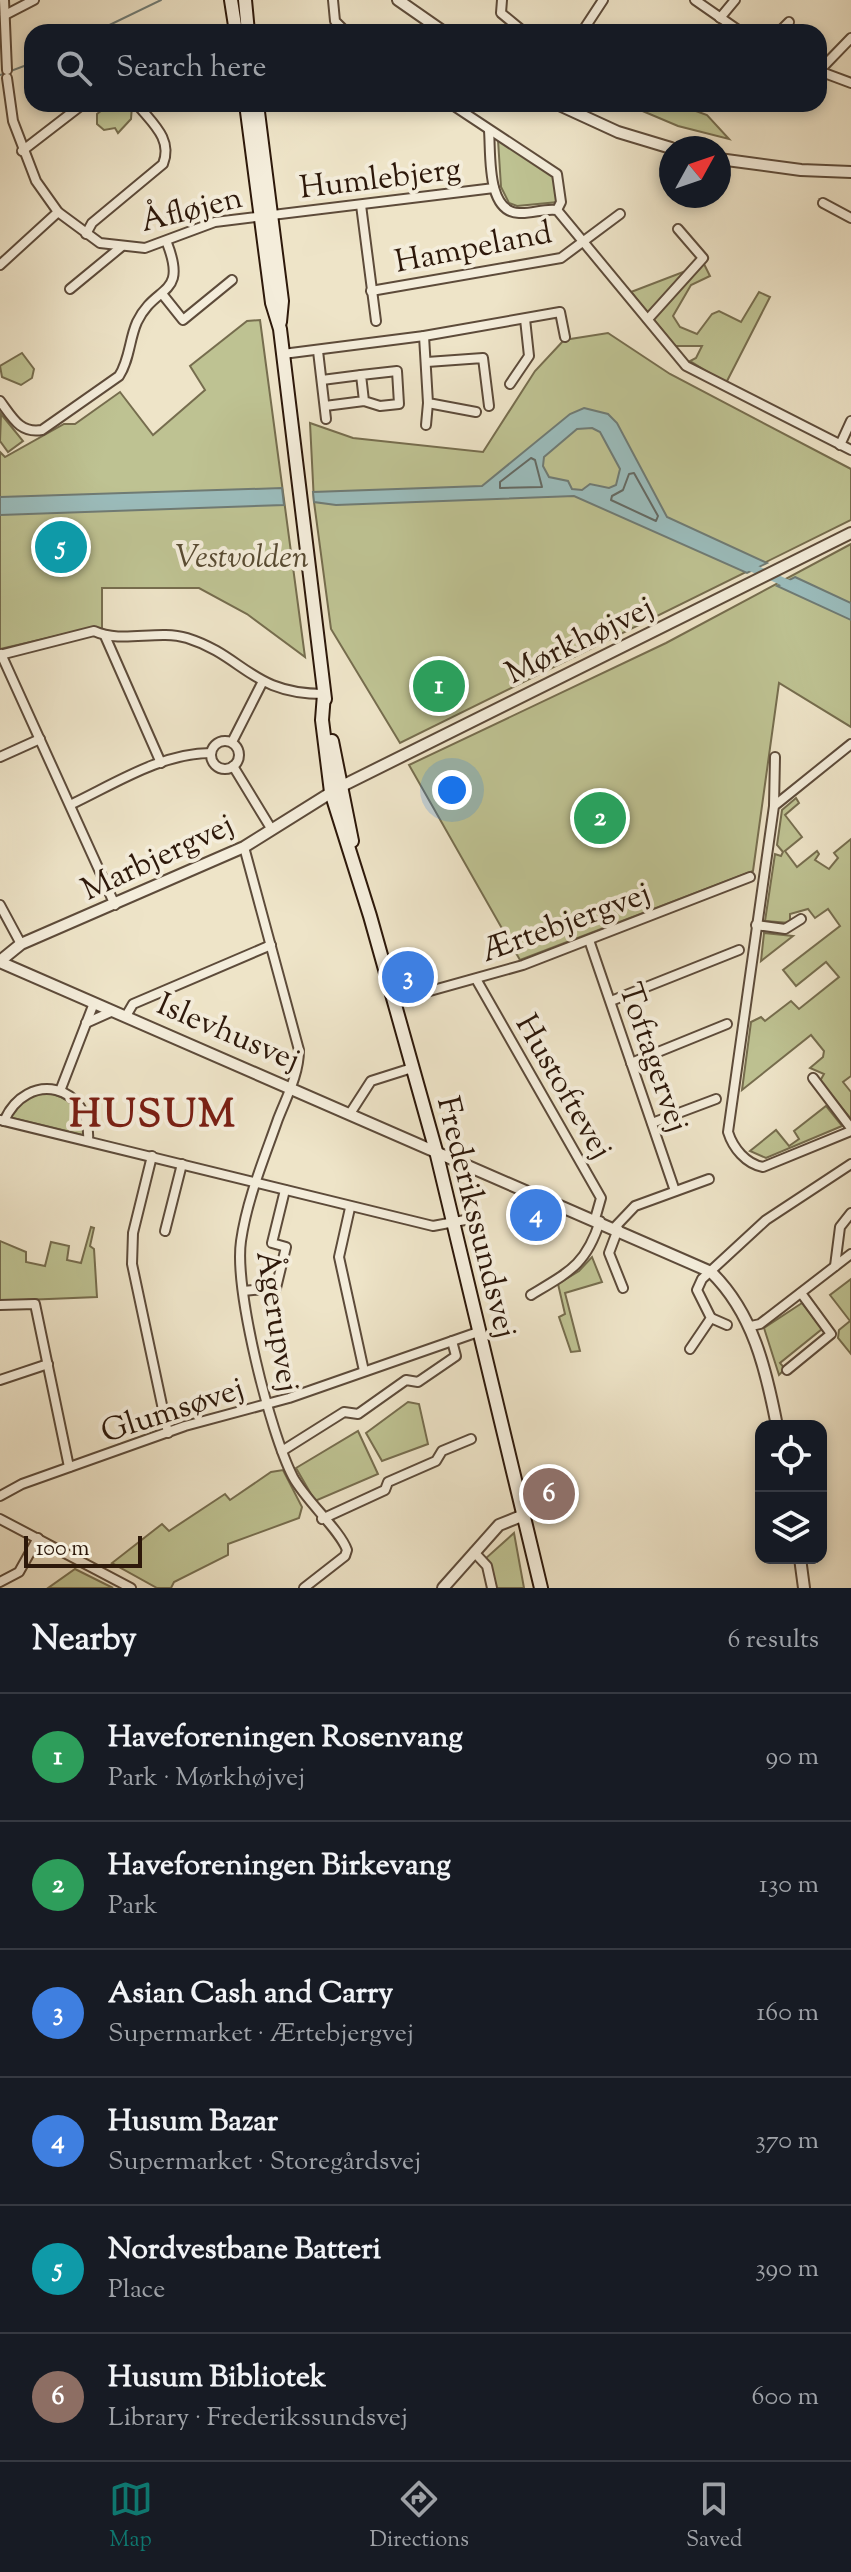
<!DOCTYPE html>
<meta charset="utf-8">
<style>
body{margin:0;font-family:"Sorts Mill Goudy",serif;background:#242831;color:#f1f3f6}
.controls{position:absolute;right:24px;bottom:24px;display:grid;overflow:hidden;border-radius:16px;box-shadow:0 4px 12px #0003}
.controls button{width:72px;height:72px;display:grid;place-items:center;padding:0;border:0;border-bottom:2px solid #363941;background:#171b24;color:#f1f3f6;font:40px sans-serif}
.compass{position:absolute;left:659px;top:136px;width:72px;height:72px;border-radius:50%;background:#171b24;box-shadow:0 4px 12px #0003;rotate:50deg}
.scale{position:absolute;left:24px;bottom:20px;width:118px;box-sizing:border-box;padding-left:8px;border:4px solid #2d180a;border-top:0;font-size:22px;line-height:28px;white-space:nowrap;color:#2d180a;-webkit-text-stroke:6px #f4eddb;paint-order:stroke}
.you{position:absolute;left:452px;top:790px;width:28px;height:28px;margin:-20px;border:6px solid #fff;border-radius:50%;background:#1a73e8;box-shadow:0 0 0 12px #1a73e833}
.badge{display:grid;place-items:center;width:52px;height:52px;border-radius:50%;background:#0f766e;color:#fff;font-size:26px;font-weight:700}
.pin{position:absolute;translate:-50% -50%;border:4px solid #fff;box-shadow:0 2px 8px #0006}
.list{margin:0;padding:0;list-style:none}
h2{display:flex;justify-content:space-between;align-items:center;height:104px;margin:0;padding:0 32px;font-size:34px}
h2 small{font-size:26px;font-weight:400;color:#9ea1a6}
.list li{display:grid;grid-template-columns:52px 1fr auto;gap:24px;align-items:center;box-sizing:border-box;height:128px;padding:0 32px;border-top:2px solid #363941}
.list b{display:block;font-size:30px;white-space:nowrap}
.list p{margin:0;font-size:26px;white-space:nowrap;color:#9ea1a6}
.list em{font-size:26px;font-style:normal;color:#9ea1a6}
.icon{flex:none;width:44px;height:44px;fill:none;stroke:currentColor;stroke-width:2;stroke-linecap:round;stroke-linejoin:round}
.map{position:relative;flex:none;width:851px;height:1588px;overflow:hidden}
.search{position:absolute;background:#171b24;box-shadow:0 4px 12px #0003;left:24px;right:24px;top:24px;height:88px;display:flex;align-items:center;gap:20px;box-sizing:border-box;padding:0 28px;border-radius:24px;color:#9ea1a6;font-size:30px}
.sheet{height:872px;background:#171b24}
nav{display:flex;justify-content:space-around;align-items:center;box-sizing:border-box;height:112px;border-top:2px solid #363941;background:#171b24;font-size:22px;color:#9ea1a6}
nav a{display:grid;justify-items:center;gap:4px}
nav .on{color:#0f766e}
.map>svg:first-child{display:block}
.green{fill:#bec292;stroke:#766d4e;stroke-width:2}
.water{fill:#9bbdbd;stroke:#6f7b75;stroke-width:2;fill-rule:evenodd}
.lines{fill:none;stroke-linecap:round;stroke-linejoin:round}
.shore{stroke:#646a64;stroke-width:2}
.stream{stroke:#6f7b75;stroke-width:2}
.canal{stroke:#9bbdbd;stroke-width:8}
.minor-casing{stroke:#5d4b3a;stroke-width:12}
.tertiary-casing{stroke:#5d4b3a;stroke-width:14}
.secondary-casing{stroke:#2d180a;stroke-width:16}
.minor{stroke:#f4eddb;stroke-width:8}
.tertiary{stroke:#f4eddb;stroke-width:10}
.secondary{stroke:#f4eddb;stroke-width:12}
.labels{text-anchor:middle;stroke-width:8;stroke-linejoin:round;paint-order:stroke}
.street-label{font-size:32px;fill:#2d180a;stroke:#f4eddb}
.park-label{font-size:32px;font-style:italic;fill:#584b33;stroke:#f4eddb}
.district-label{font-size:40px;font-weight:bold;letter-spacing:2px;fill:#7a1f14;stroke:#f4eddb}
</style>
<div class="map">
<svg width="851" height="1588" viewBox="0 0 851 1588">
<rect width="100%" height="100%" fill="#eee4c8"/>
<filter id="stains"><feTurbulence type="fractalNoise" baseFrequency=".0025" numOctaves="4"/><feColorMatrix values="0 0 0 0 .2 0 0 0 0 .09 0 0 0 0 .02 0 0 0 .5 -.17"/></filter>
<radialGradient id="worn" r=".72"><stop offset=".6" stop-color="#630" stop-opacity="0"/><stop offset="1" stop-color="#630" stop-opacity=".3"/></radialGradient>
<g class="green">
<polygon points="110,104 132,106 131,119 118,133 115,128 104,130 97,124 97,114"/>
<polygon points="626,104 694,104 699,108 696,111 707,115 729,139 678,126"/>
<polygon points="498,140 553,176 558,202 517,206 509,203 501,187"/>
<polygon points="704,264 710,276 691,285 673,316 680,327 697,334 712,314 719,311 741,322 759,292 770,297 726,383 690,361 696,358 702,346 675,346 631,292"/>
<polygon points="260,320 305,657 247,614 199,588 102,588 102,631 95,627 0,649 0,452 5,457 64,424 75,424 120,392 153,435 205,390 190,366 247,321"/>
<polygon points="608,333 670,374 851,469 851,520 400,743 331,629 314,502 310,423 353,438 483,452 535,371 564,340"/>
<polygon points="22,353 34,369 32,378 21,385 2,377 0,366"/>
<polygon points="1,414 23,441 8,452 0,441"/>
<polygon points="851,544 851,727 779,683 753,871 520,960 409,765 666,643"/>
<polygon points="796,798 799,803 785,815 802,837 785,851 797,867 817,851 819,854 815,860 829,869 838,858 834,853 851,839 851,1076 843,1082 851,1092 851,1119 820,1081 824,1074 810,1068 823,1057 824,1051 811,1035 742,1090 751,1022 761,1017 765,1021 791,1001 799,1009 839,977 826,962 796,986 783,970 840,926 828,909 815,918 808,909 790,914 790,923 765,921 775,854 781,856 783,852 777,845 782,810"/>
<polygon points="764,933 793,936 761,961"/>
<path d="M46,1092C68,1097 86,1110 83,1135L9,1117C14,1103 32,1095 46,1092Z"/>
<polygon points="826,1106 842,1126 766,1158 750,1151 776,1130 789,1146 799,1139 794,1131"/>
<polygon points="91,1227 94,1228 90,1246 94,1249 97,1297 0,1301 0,1241 26,1252 26,1262 45,1266 51,1242 69,1246 67,1260 81,1263"/>
<polygon points="592,1257 602,1282 565,1293 580,1351 571,1352 559,1317 565,1314 558,1284 579,1271"/>
<polygon points="851,1279 851,1354 838,1338 839,1330 850,1321 830,1295"/>
<polygon points="802,1303 822,1329 780,1363 785,1369 779,1375 764,1328"/>
<polygon points="408,1402 419,1404 428,1444 382,1461 366,1433"/>
<polygon points="358,1431 378,1474 315,1501 296,1468"/>
<polygon points="283,1470 302,1507 299,1518 228,1544 228,1555 174,1582 171,1588 157,1588 112,1563 162,1524 169,1531 225,1494 230,1500 271,1472"/>
<polygon points="514,1533 524,1588 496,1588 491,1566 485,1559"/>
<polygon points="75,1569 113,1588 48,1588"/>
</g>
<g class="water">
<path d="M584,408L608,414L617,423L667,517L767,563L747,573L574,496L336,505L314,502L313,492L482,486L570,414ZM592,428L600,432L620,469L616,485L609,488L590,484L582,490L572,489L568,481L549,477L543,466L544,457L577,429Z"/>
<polygon points="282,488 284,505 0,515 0,497"/>
<polygon points="795,577 851,603 851,620 777,586"/>
</g>
<g class="lines">
<g class="shore">
<polygon points="531,458 535,460 542,487 500,488 500,482"/>
<polygon points="634,473 658,516 656,521 611,500 612,496 623,490 629,474"/>
</g>
<g class="stream">
<polyline points="95,32 161,0"/>
<polyline points="0,75 32,63"/>
</g>
<polyline class="canal" points="746,565 795,587"/>
<g class="minor-casing">
<g id="minor">
<polyline points="4,0 7,70"/>
<polyline points="333,0 335,21 346,32"/>
<polyline points="502,0 501,13 524,32"/>
<polyline points="695,0 741,32"/>
<polyline points="5,15 34,0"/>
<polyline points="720,18 735,0"/>
<polyline points="582,32 603,0"/>
<polyline points="779,32 789,22"/>
<polyline points="819,71 851,38"/>
<polyline points="819,71 851,83"/>
<polyline points="7,78 13,121 36,181 58,212 100,243 145,248 215,222 494,188"/>
<polyline points="451,104 557,174 561,202 557,210"/>
<path d="M489,131C491,153 486,212 519,213C532,214 544,208 557,210L686,366L851,450"/>
<polyline points="22,151 83,104"/>
<polyline points="823,203 851,218"/>
<polyline points="361,205 376,321"/>
<path d="M86,234L92,223L163,164C173,139 152,123 137,104"/>
<polyline points="0,265 58,212"/>
<polyline points="70,289 121,247"/>
<polyline points="371,291 561,258 620,214"/>
<polyline points="163,295 183,320 232,280"/>
<polyline points="648,319 703,258 678,229"/>
<polyline points="424,336 428,403 476,412"/>
<polyline points="318,351 326,419"/>
<polyline points="283,354 424,336 560,312 565,337"/>
<polyline points="427,362 483,358 489,406"/>
<polyline points="322,380 361,375"/>
<polyline points="510,384 529,356 525,319"/>
<path d="M0,401C12,417 20,434 42,430L119,376C130,359 129,340 137,322C155,284 188,297 167,243"/>
<polyline points="325,406 364,401 380,406 399,404 397,371 361,375 364,401"/>
<polyline points="426,425 428,403"/>
<polyline points="840,445 851,421"/>
<polyline points="105,636 161,763"/>
<polyline points="1,654 115,905"/>
<path d="M0,655L94,631C122,644 157,629 187,638C244,656 251,694 324,694"/>
<circle cx="225" cy="755" r="14"/>
<polyline points="232,742 262,683"/>
<path d="M851,744L774,806L728,1132C733,1148 746,1164 763,1167L851,1131"/>
<polyline points="0,757 40,739"/>
<polyline points="233,766 272,830"/>
<path d="M72,804C116,783 162,753 211,753"/>
<polyline points="774,806 775,757"/>
<path d="M244,847L299,1050C299,1074 287,1096 278,1119C264,1159 247,1199 241,1241C234,1289 270,1433 293,1477C306,1501 340,1530 347,1550L345,1556L304,1588"/>
<polyline points="0,905 21,944"/>
<polyline points="756,925 785,929 801,919"/>
<polyline points="589,940 675,1191"/>
<polyline points="476,979 601,1198 595,1219"/>
<polyline points="394,1001 523,965 750,877"/>
<polyline points="611,1001 739,950"/>
<polyline points="126,1016 133,1004 271,945"/>
<polyline points="86,1023 113,1011"/>
<polyline points="631,1063 727,1024"/>
<polyline points="813,1078 851,1128"/>
<polyline points="60,1091 94,1003"/>
<polyline points="351,1112 371,1081 412,1068"/>
<polyline points="0,1120 433,1226 465,1220"/>
<path d="M4,1121C27,1069 92,1084 88,1141"/>
<polyline points="652,1123 716,1099"/>
<polyline points="152,1156 133,1233 132,1264 168,1433"/>
<polyline points="350,1208 339,1257 364,1371"/>
<polyline points="615,1227 635,1206 709,1179"/>
<polyline points="618,1229 609,1253 623,1288"/>
<polyline points="165,1231 182,1164"/>
<polyline points="835,1266 840,1227 851,1213"/>
<polyline points="243,1291 276,1288 286,1247 272,1243 285,1190"/>
<path d="M531,1295C569,1272 586,1265 600,1221"/>
<polyline points="0,1305 35,1304 69,1467"/>
<polyline points="711,1318 727,1325"/>
<polyline points="751,1326 760,1324 851,1254"/>
<polyline points="690,1349 711,1318 697,1290 702,1279 766,1220 851,1164"/>
<polyline points="787,1370 831,1334 801,1293"/>
<polyline points="0,1380 48,1364"/>
<polyline points="282,1451 344,1412 358,1414 406,1380 418,1382 456,1356 452,1341"/>
<polyline points="0,1496 22,1484 185,1426 289,1398 481,1331"/>
<polyline points="0,1519 131,1588"/>
<polyline points="322,1519 385,1490 388,1482 436,1461 442,1451 471,1439"/>
<polyline points="474,1552 487,1566 492,1588"/>
<polyline points="0,1582 19,1572 38,1538"/>
</g>
</g>
<g class="tertiary-casing">
<g id="tertiary">
<polyline points="398,0 444,32"/>
<polyline points="557,104 618,132 671,148"/>
<polyline points="719,159 801,170 851,172"/>
<polyline points="0,961 21,944 244,847 340,787 851,533"/>
<path d="M0,962L711,1272C753,1313 766,1369 777,1426"/>
<polyline points="800,1558 804,1588"/>
<polyline points="443,1588 499,1525 524,1515"/>
</g>
</g>
<g class="secondary-casing">
<g id="secondary">
<polyline points="231,0 236,32"/>
<polyline points="245,0 248,32"/>
<polyline points="246,104 272,303 280,329 325,699"/>
<polyline points="257,104 282,301 280,322"/>
<polyline points="324,694 322,720 331,792 370,916 436,1151 541,1588"/>
<polyline points="332,741 352,841"/>
</g>
</g>
<use href="#minor" class="minor"/>
<use href="#tertiary" class="tertiary"/>
<use href="#secondary" class="secondary"/>
</g>
<g class="labels">
<g class="street-label">
<text transform="translate(380 177) rotate(-7)" y="11">Humlebjerg</text>
<text transform="translate(191 208) rotate(-14)" y="11">Åfløjen</text>
<text transform="translate(473 246) rotate(-11)" y="11">Hampeland</text>
<text transform="translate(579 639) rotate(-26)" y="11">Mørkhøjvej</text>
<text transform="translate(157 856) rotate(-25)" y="11">Marbjergvej</text>
<text transform="translate(565 921) rotate(-20)" y="11">Ærtebjergvej</text>
<text transform="translate(229 1031) rotate(23)" y="11">Islevhusvej</text>
<text transform="translate(655 1057) rotate(71)" y="11">Toftagervej</text>
<text transform="translate(565 1086) rotate(60)" y="11">Hustoftevej</text>
<text transform="translate(478 1217) rotate(76)" y="11">Frederikssundsvej</text>
<text transform="translate(279 1321) rotate(81)" y="11">Ågerupvej</text>
<text transform="translate(172 1409) rotate(-18)" y="11">Glumsøvej</text>
</g>
<g class="park-label">
<text x="242" y="567">Vestvolden</text>
</g>
<g class="district-label">
<text x="153" y="1126">HUSUM</text>
</g>
</g>
<rect width="100%" height="100%" filter="url(#stains)"/>
<rect width="100%" height="100%" fill="url(#worn)"/>
</svg>
<div class="controls">
<button><svg class="icon" aria-label="locate" viewBox="0 0 24 24"><circle cx="12" cy="12" r="6"/><path d="M12 2v4M12 18v4M2 12h4M18 12h4"/></svg></button>
<button><svg class="icon" aria-label="layers" viewBox="0 0 24 24"><path d="M12 4l9 5-9 5-9-5zM3 14l9 5 9-5"/></svg></button>
</div>
<svg class="compass" viewBox="-18 -18 36 36"><path d="M0-13l5 13h-10z" fill="#e53935"/><path d="M0 13l5-13h-10z" fill="#9ea1a6"/></svg>
<div class="scale">100 m</div>
<div class="you"></div>
<div class="pin badge" style="left:439px;top:686px;background:#2e9e5b">1</div>
<div class="pin badge" style="left:600px;top:818px;background:#2e9e5b">2</div>
<div class="pin badge" style="left:408px;top:977px;background:#3f7fe0">3</div>
<div class="pin badge" style="left:536px;top:1215px;background:#3f7fe0">4</div>
<div class="pin badge" style="left:61px;top:547px;background:#0f9aa8">5</div>
<div class="pin badge" style="left:549px;top:1494px;background:#8d6e63">6</div>
<div class="search"><svg class="icon" aria-label="search" viewBox="0 0 24 24"><circle cx="10" cy="10" r="6"/><path d="M15 15l6 6"/></svg>Search here</div>
</div>
<section class="sheet">
<h2>Nearby<small>6 results</small></h2>
<ul class="list">
<li><span class="badge" style="background:#2e9e5b">1</span><div><b>Haveforeningen Rosenvang</b><p>Park · Mørkhøjvej</p></div><em>90 m</em></li>
<li><span class="badge" style="background:#2e9e5b">2</span><div><b>Haveforeningen Birkevang</b><p>Park</p></div><em>130 m</em></li>
<li><span class="badge" style="background:#3f7fe0">3</span><div><b>Asian Cash and Carry</b><p>Supermarket · Ærtebjergvej</p></div><em>160 m</em></li>
<li><span class="badge" style="background:#3f7fe0">4</span><div><b>Husum Bazar</b><p>Supermarket · Storegårdsvej</p></div><em>370 m</em></li>
<li><span class="badge" style="background:#0f9aa8">5</span><div><b>Nordvestbane Batteri</b><p>Place</p></div><em>390 m</em></li>
<li><span class="badge" style="background:#8d6e63">6</span><div><b>Husum Bibliotek</b><p>Library · Frederikssundsvej</p></div><em>600 m</em></li>
</ul>
</section>
<nav>
<a class="on"><svg class="icon" aria-label="map" viewBox="0 0 24 24"><path d="M3 6l6-2 6 2 6-2v14l-6 2-6-2-6 2zM9 4v14M15 6v14"/></svg>Map</a>
<a><svg class="icon" aria-label="directions" viewBox="0 0 24 24"><path d="M12 3l9 9-9 9-9-9zM9 14v-3h6M13 9l2 2-2 2"/></svg>Directions</a>
<a><svg class="icon" aria-label="saved" viewBox="0 0 24 24"><path d="M7 4h10v16l-5-4-5 4z"/></svg>Saved</a>
</nav>
